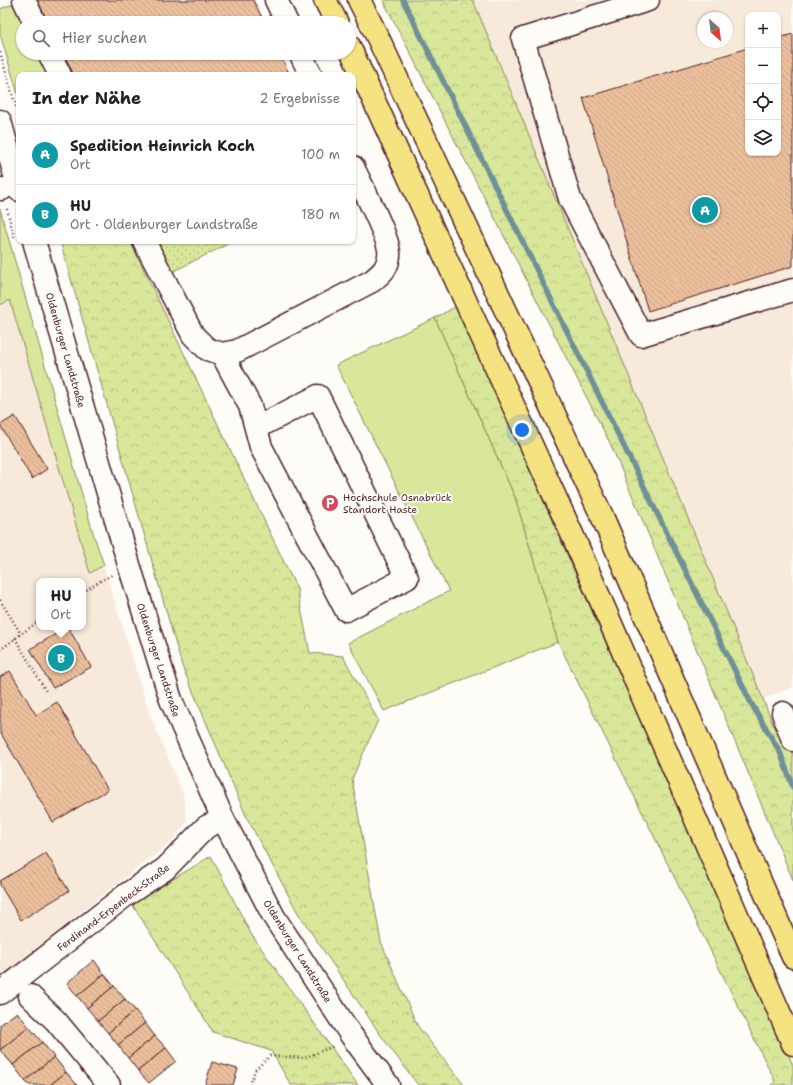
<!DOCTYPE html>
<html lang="de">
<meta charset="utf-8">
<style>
body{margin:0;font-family:"Shantell Sans",sans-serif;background:#f6f6f6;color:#222}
.controls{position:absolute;right:12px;top:12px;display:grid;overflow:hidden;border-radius:8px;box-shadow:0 1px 3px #0004}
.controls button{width:36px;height:36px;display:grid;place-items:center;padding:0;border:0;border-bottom:1px solid #e0e0e0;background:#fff;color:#222;font:20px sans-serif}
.compass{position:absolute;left:697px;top:12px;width:36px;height:36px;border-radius:50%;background:#fff;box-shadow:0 1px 3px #0004;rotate:152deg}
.you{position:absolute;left:522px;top:430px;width:14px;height:14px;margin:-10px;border:3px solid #fff;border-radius:50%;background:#1a73e8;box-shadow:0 0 0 6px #1a73e833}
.badge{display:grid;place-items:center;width:26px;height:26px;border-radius:50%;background:#0f766e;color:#fff;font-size:13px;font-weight:700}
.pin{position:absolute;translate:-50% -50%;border:2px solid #fff;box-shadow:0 1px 4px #0006}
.popup{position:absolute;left:36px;top:578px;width:50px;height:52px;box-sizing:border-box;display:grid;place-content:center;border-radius:8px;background:#fff;filter:drop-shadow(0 1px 3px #0005);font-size:13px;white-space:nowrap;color:#767676}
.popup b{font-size:15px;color:#222}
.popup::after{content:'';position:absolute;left:50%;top:100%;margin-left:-8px;border:8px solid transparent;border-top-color:#fff}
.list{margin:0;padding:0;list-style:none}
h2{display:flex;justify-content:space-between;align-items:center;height:52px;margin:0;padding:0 16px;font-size:17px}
h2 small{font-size:13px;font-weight:400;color:#767676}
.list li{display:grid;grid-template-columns:26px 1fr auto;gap:12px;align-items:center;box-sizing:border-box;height:60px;padding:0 16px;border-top:1px solid #e0e0e0}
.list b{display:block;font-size:15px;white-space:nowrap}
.list p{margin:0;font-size:13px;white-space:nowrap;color:#767676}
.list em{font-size:13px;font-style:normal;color:#767676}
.icon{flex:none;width:22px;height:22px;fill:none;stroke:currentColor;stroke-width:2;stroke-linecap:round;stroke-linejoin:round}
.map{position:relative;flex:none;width:793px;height:1085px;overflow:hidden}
.search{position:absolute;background:#fff;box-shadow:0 1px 3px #0004;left:16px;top:16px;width:340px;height:44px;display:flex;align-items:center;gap:10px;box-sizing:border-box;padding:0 14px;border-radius:22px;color:#767676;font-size:15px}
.panel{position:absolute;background:#fff;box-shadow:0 1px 3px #0004;left:16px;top:72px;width:340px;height:172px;border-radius:8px}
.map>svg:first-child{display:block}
.built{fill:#f8eadb;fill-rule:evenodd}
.green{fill:#d8e79a;stroke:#918362}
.forest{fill:url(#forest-crowns);stroke:#918362}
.garden{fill:url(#garden-dots);stroke:#918362}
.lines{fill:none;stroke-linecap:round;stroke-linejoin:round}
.stream{stroke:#709098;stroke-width:5.5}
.building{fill:url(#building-back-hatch);stroke:#4a1f2b}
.minor-casing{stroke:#4a1f2b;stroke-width:25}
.highway-casing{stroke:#4a1f2b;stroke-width:25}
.path{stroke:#4a1f2b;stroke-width:2.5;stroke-dasharray:1 3;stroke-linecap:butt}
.minor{stroke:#fdfcf7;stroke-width:22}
.highway{stroke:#f5e382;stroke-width:22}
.labels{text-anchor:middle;stroke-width:3.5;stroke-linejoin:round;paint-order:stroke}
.street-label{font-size:10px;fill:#4a1f2b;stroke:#fdfcf7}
.poi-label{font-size:10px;fill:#4a1f2b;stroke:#fdfcf7;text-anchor:start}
</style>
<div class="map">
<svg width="793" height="1085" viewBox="0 0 793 1085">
<defs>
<pattern id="forest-crowns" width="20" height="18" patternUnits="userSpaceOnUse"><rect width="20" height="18" fill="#d8e79a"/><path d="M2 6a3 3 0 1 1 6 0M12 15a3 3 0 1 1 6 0" fill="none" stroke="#bbc685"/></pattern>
<pattern id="garden-dots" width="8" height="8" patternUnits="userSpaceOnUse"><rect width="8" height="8" fill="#d8e79a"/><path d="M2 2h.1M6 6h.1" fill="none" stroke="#bbc685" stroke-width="1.8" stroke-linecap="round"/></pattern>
<pattern id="building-back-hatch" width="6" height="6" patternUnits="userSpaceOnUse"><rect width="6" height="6" fill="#ebbf9b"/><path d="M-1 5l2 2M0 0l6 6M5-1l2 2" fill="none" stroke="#cba486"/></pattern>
</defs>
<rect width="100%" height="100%" fill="#fdfcf7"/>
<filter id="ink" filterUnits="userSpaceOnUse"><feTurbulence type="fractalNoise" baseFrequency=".025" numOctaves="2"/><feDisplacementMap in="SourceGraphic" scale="8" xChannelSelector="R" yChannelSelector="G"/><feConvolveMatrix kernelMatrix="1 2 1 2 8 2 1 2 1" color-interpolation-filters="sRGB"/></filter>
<g filter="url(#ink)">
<g class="built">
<path d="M473,0H793V687L763,699ZM748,15H778V153H748ZM703,18H727V42H703Z"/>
<path d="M0,209L94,536L149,712L183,794L187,821L170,843L114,886L0,978ZM39,581H83V627H39Z"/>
</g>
<g class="green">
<polygon points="15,3 23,23 23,53 39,53 49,75 19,75 19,98 0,34 0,9"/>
<polygon points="0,209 94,536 104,565 90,573 10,300 0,305"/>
<polygon points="435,318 515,497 558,642 384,711 348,643 449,591 336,365"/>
</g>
<g class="forest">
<polygon points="383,0 473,0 763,699 773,725 791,736 793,740 793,880 611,445"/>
<polygon points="60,241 130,241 297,589 310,653 343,656 378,720 352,779 381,942 417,1025 464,1085 418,1085 382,1037 298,913 247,818 182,666"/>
<polygon points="457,306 793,1065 793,1085 771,1085 775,1081 558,642 515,497 435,318"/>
<polygon points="211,856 251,934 358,1085 291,1085 271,1051 213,1032 132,904"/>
</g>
<polygon class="garden" points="156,241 234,241 172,272"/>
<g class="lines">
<polyline class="stream" points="403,0 751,703 780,752 793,787"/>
</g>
<g class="building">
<polygon points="37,0 253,0 265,23 48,23"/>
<polygon points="793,34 793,266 648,311 583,98 748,48 748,153 778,153 778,38"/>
<polygon points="63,53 279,53 290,75 74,75"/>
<polygon points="15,416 47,469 32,479 0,425"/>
<polygon points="68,627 91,667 53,688 30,649"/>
<polygon points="10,671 36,715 57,702 108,790 53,822 0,732 0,677"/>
<polygon points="46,853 69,891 21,920 0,885 0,881"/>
<polygon points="94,960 104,974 77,996 67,983"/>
<polygon points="104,974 114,986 87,1008 77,996"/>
<polygon points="114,986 125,999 98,1021 87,1008"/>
<polygon points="125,999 135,1010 108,1033 98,1021"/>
<polygon points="135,1010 145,1023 118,1045 108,1033"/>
<polygon points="17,1012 29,1027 0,1050 0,1025"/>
<polygon points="145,1023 155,1036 128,1058 118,1045"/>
<polygon points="29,1027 42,1042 13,1065 0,1050"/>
<polygon points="155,1036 166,1048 138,1071 128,1058"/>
<polygon points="42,1042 54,1057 25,1081 13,1065"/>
<polygon points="166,1048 176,1061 149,1083 138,1071"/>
<polygon points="54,1057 66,1072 50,1085 29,1085 25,1081"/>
<polygon points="212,1062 238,1069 233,1085 205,1085"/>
<polygon points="66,1072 77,1085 50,1085"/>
</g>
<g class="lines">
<g class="minor-casing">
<g id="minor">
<polyline points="24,0 35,23"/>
<polyline points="276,0 287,23"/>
<polyline points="648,0 523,39 570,199 641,335 793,290"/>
<polyline points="49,53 60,75"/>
<polyline points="300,53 311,75"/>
<polyline points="0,121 19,190"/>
<polyline points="0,189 2,189"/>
<polyline points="34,241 130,568 171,700 223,819 274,917 351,1035 388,1085"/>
<polyline points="144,241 193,335 207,349 222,354 250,406 261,447 346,610 407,578 318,396 256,428"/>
<path d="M222,354L237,351L372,281C381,273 387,270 389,256C392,242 360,183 353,167"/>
<polyline points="783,713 793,740"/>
<polyline points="0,993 126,895 165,869 206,827 223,819"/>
<polyline points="30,996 56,1021 109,1085"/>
</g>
</g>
<g class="highway-casing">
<g id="highway">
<polyline points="325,0 337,23"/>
<polyline points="359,0 379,40 602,516 793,957"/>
<polyline points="349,46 572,534 793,1044"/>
</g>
</g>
<g class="path">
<polyline points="0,52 16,107"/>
<polyline points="7,209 14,237"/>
<polyline points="83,592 100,581 112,575"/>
<polyline points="0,600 21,634"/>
<polyline points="15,638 47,693"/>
<polyline points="0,650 21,634 39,621"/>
<polyline points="250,1085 255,1070 270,1056 304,1058 334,1046"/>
</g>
<use href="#minor" class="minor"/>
<use href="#highway" class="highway"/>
</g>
</g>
<defs>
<g id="parking-disc" transform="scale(0.9)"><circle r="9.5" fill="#d1495b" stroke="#fdfcf7"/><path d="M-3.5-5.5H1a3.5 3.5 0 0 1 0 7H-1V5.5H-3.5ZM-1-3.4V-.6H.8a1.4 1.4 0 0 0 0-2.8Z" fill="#fff"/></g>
</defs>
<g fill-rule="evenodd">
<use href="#parking-disc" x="330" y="503"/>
</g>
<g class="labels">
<g class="street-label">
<text transform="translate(66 350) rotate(74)" y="4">Oldenburger Landstraße</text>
<text transform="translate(159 660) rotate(72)" y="4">Oldenburger Landstraße</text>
<text transform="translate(113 907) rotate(-37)" y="4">Ferdinand-Erpenbeck-Straße</text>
<text transform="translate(298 951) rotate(58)" y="4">Oldenburger Landstraße</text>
</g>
<g class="poi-label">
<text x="343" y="501">Hochschule Osnabrück<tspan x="343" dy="12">Standort Haste</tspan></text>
</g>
</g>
</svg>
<div class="controls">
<button>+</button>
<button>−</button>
<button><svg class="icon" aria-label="locate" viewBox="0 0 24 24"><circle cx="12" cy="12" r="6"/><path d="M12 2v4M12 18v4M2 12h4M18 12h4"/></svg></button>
<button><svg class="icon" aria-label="layers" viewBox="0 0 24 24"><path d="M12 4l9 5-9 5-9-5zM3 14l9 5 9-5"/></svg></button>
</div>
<svg class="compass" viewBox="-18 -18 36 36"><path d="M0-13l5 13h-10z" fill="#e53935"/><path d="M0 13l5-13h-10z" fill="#767676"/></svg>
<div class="you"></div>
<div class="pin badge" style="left:705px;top:210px;background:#0f9aa8">A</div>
<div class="pin badge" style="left:61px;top:658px;background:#0f9aa8">B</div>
<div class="popup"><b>HU</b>Ort</div>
<div class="search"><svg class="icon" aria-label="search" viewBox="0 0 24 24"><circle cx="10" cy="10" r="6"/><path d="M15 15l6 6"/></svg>Hier suchen</div>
<section class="panel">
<h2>In der Nähe<small>2 Ergebnisse</small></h2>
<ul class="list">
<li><span class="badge" style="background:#0f9aa8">A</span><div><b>Spedition Heinrich Koch</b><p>Ort</p></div><em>100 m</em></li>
<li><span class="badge" style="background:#0f9aa8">B</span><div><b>HU</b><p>Ort · Oldenburger Landstraße</p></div><em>180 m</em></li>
</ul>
</section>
</div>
